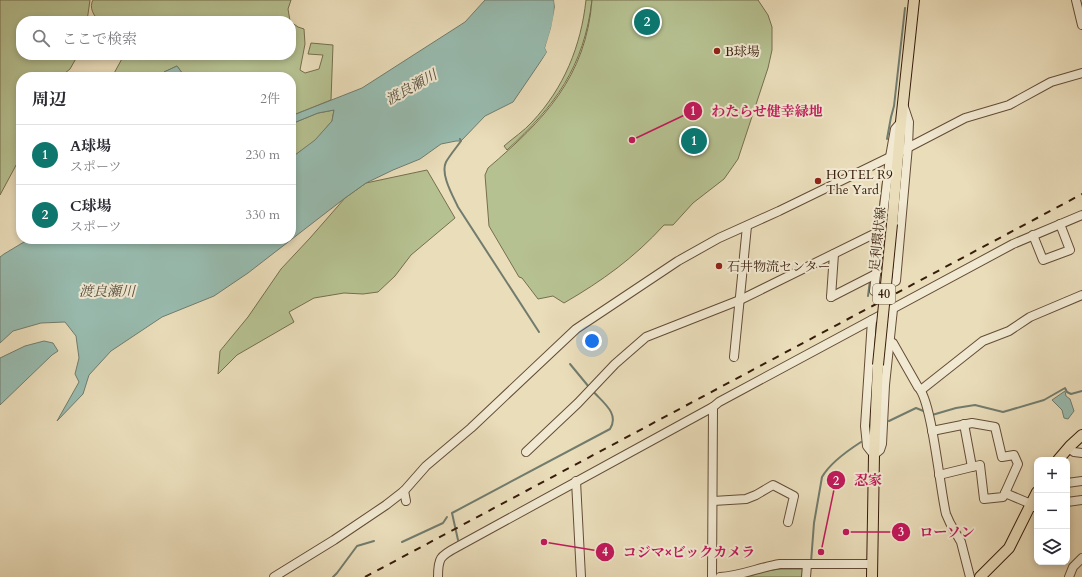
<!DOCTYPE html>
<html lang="ja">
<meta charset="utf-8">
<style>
body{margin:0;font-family:Cardo,"Noto Serif JP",serif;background:#f2f2f3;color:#2b2b33}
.controls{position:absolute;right:12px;bottom:12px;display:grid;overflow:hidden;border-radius:8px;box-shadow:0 2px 6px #0003}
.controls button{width:36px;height:36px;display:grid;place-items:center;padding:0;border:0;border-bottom:1px solid #e1e1e2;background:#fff;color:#2b2b33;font:20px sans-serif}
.you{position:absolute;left:592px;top:341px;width:14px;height:14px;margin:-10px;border:3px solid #fff;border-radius:50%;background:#1a73e8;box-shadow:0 0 0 6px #1a73e833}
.badge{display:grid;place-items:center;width:26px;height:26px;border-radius:50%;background:#0f766e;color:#fff;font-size:13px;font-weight:700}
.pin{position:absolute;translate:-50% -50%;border:2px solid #fff;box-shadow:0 1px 4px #0006}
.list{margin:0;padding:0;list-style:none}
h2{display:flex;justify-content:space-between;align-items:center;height:52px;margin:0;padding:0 16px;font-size:17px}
h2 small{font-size:13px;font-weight:400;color:#7c7c81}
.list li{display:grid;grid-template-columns:26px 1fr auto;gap:12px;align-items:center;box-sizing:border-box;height:60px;padding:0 16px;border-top:1px solid #e1e1e2}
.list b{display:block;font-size:15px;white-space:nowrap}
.list p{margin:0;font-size:13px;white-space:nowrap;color:#7c7c81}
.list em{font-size:13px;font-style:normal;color:#7c7c81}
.icon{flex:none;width:22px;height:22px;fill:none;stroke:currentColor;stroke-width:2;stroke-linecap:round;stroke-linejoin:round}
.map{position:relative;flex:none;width:1082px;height:577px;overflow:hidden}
.search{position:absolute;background:#fff;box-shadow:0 2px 6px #0003;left:16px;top:16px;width:280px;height:44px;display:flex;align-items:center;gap:10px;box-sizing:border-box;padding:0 14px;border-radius:16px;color:#7c7c81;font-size:15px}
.panel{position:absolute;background:#fff;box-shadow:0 2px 6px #0003;left:16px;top:72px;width:280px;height:172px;border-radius:16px}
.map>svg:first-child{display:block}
.green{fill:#b6c191;stroke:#766e4e}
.water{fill:#98bcb0;stroke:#717c6e}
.pier{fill:#eaddba}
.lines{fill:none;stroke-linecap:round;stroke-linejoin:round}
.stream{stroke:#717c6e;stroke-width:2}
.minor-casing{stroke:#644c37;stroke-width:10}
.major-casing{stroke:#371c0b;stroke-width:12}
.minor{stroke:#f1e9d2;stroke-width:8}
.major{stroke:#eaddba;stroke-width:10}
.rail{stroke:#371c0b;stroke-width:2;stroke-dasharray:7 7;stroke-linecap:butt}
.major-bridge-casing{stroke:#371c0b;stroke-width:12;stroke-linecap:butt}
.major-bridge{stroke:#eaddba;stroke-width:10}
.poi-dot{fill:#8f2418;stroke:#f1e9d2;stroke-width:1.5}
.labels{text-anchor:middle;stroke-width:4;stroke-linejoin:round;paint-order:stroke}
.shield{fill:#f1e9d2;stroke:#6f5a47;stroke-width:1}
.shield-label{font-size:12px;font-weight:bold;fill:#371c0b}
.poi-label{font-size:13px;fill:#371c0b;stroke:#f1e9d2;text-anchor:start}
.street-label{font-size:13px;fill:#371c0b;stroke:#f1e9d2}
.water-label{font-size:14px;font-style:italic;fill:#544c3d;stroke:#f1e9d2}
.leader{fill:none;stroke:#c2185b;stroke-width:1.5}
.callout-dot{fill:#c2185b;stroke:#f1e9d2;stroke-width:1.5}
.mark-label{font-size:12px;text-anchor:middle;font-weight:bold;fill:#fff}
.callout-label{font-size:14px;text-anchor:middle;font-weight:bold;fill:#c2185b;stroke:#f1e9d2;stroke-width:4;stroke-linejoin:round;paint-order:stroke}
</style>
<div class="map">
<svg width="1082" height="577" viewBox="0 0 1082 577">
<rect width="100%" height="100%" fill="#eaddba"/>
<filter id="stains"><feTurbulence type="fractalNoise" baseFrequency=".005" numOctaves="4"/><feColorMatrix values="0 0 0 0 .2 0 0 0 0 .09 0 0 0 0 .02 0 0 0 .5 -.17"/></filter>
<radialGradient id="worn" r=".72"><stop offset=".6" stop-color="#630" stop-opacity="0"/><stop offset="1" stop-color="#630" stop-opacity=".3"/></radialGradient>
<g class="green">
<polygon points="0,0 90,0 87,21 21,21 21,55 78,55 70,69 60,77 21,77 21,156 0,195"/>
<path d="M93,0H291L288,9L290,21H100C93,16 89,7 93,0Z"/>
<path d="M586,0H592C584,67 555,106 507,150L504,146C513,138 524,131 532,122C564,88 581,46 586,0Z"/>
<path d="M592,0H758L768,15L772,27V50L768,68L738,159L724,179L693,203L673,225H664C634,258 602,281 564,303L553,296L538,299L522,278L519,277L489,226L485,175L488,168C544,120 586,77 592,0Z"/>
<polygon points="291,22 298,27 304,29 305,44 300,70 305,73 319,69 323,55 308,54 311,43 333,45 331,100 291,116 291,77 185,77 177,66 164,72 163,77 112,77 124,55 291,55"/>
<polygon points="334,110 332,121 315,141 291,158 291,124 318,113"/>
<polygon points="427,170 455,218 411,255 395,276 378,292 363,294 344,293 314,298 289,312 294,322 237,355 218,374 220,351 248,317 281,269 310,238 345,198 366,183"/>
<polygon points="780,569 802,569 804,570 803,577 744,577 760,572"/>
</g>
<g class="water">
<path d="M485,0H554C556,16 550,33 545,48L547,52L513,102L485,116L461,141H456L441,144L420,159L393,170L366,183L345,198L248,273L214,296L162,317L111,351L89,375L83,394L57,421L79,382L75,374L79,358L76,336L65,322L41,323L13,331L0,343V257L4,254L29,239H291V158L315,140L332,121L334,110L318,113L291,124V116L362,88L465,22Z"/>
<polygon points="177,66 185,77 163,77 164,72"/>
<polygon points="44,341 53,343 58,351 52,355 0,405 0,358 25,346"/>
<polygon points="1065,391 1066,396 1070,399 1074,411 1068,419 1064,418 1062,410 1052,400"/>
</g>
<polygon class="pier" points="554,0 556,0 557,8 553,28 547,48 549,52 527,86 547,52 545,48 551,28 555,7"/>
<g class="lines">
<g class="stream">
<path d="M460,139L461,141C456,148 450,155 446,162C440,174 453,196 458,207L539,332"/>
<polyline points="887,139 891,117 894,106 905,8"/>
<polyline points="877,229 883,182"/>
<polyline points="872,270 875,239"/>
<polyline points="868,296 870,280"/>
<polyline points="570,364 589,387"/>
<polyline points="931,414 932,415 956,408 975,405 1003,412 1044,400 1065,388 1067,392 1071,394 1082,391"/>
<polyline points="889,421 916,408 926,412"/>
<path d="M458,540L452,513L610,429C620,413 602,402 592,390"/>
<polyline points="402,542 443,523 447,517"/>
<path d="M811,562L814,523L822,477C830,463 847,451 861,442"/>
<polyline points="333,577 337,573 357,546 374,541"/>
</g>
<g class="minor-casing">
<g id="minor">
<polyline points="1076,0 1082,25"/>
<polyline points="901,122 895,129 890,157 874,291 896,281 908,146 909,122 904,107"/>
<polyline points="1033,235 1043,260 1070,250 1060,224"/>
<polyline points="831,297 876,274"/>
<polyline points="831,297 834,254"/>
<polyline points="872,320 865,426 867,446 874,455 880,450 882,444 885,385 893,309"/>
<path d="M889,341L893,343L918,387C932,400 940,490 946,514L950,523L961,542L970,577"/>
<polyline points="734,357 747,226"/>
<polyline points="921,390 983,341 1009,331 1030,317 1082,295"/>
<polyline points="964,424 972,467"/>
<polyline points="932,431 972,423 995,427 1002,457 1014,455 1018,464 1005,493"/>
<polyline points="1068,448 1074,452 1082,453"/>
<polyline points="526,452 578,403 615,364 646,337 740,300 882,230"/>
<polyline points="939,475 980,465 984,499 1003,497 1005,493 1031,504 1034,507 1037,506"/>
<polyline points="576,481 581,577"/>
<polyline points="1067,483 1082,481"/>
<polyline points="404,491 406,501"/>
<polyline points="713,501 746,499 756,495 773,485 794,496 788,522"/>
<polyline points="1067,502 1082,500"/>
<polyline points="274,577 334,540 386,505 404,491 426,466 471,428 576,329 678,261 719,238 779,211 890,157 965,118 1009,105 1051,82 1082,73"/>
<path d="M438,577C438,558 440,556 457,547L713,407L719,402L1013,244L1082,215"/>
<polyline points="712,577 713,407"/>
<path d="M720,577C741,576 760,567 780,564H872"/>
<polyline points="806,577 807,565"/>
<polyline points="1069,577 1073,567 1082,558"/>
</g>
</g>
<g class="major-casing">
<g id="major">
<polyline points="892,224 901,122 914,0"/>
<polyline points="1058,460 1070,446 1082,435"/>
<polyline points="872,577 874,455 878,365"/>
<polyline points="980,577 1009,548 1037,492"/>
</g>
</g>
<use href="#minor" class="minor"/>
<use href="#major" class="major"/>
<polyline class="rail" points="365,577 1082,194"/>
<g class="major-bridge-casing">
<polyline id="major-bridge" points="878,365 892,224"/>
</g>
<use href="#major-bridge" class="major-bridge"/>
</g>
<g class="poi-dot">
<circle cx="717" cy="51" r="4"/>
<circle cx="818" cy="181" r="4"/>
<circle cx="719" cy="266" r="4"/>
</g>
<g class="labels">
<rect class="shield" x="873" y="284" width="22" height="20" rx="3"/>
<g class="shield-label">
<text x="884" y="298">40</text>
</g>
<g class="poi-label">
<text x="725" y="56">B球場</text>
<text x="826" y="179">HOTEL R9<tspan x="826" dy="15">The Yard</tspan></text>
<text x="727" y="271">石井物流センター</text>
</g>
<g class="street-label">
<text transform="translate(877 239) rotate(-84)" y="5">足利環状線</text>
</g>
<g class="water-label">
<text transform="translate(411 87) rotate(-29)" y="5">渡良瀬川</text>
<text x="107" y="296">渡良瀬川</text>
</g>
</g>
<path class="leader" d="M632 140L693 111M821 552L836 480M846 532L901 532M544 542L605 552"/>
<g class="callout-dot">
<circle cx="632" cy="140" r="4"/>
<circle cx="821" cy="552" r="4"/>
<circle cx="846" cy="532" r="4"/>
<circle cx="544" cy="542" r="4"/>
<circle cx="693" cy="111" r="10"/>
<circle cx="836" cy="480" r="10"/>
<circle cx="901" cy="532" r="10"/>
<circle cx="605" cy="552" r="10"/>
</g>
<g class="mark-label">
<text x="693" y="115">1</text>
<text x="836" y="485">2</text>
<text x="901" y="536">3</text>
<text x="605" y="556">4</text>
</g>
<g class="callout-label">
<text x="767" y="116">わたらせ健幸緑地</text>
<text x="868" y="485">忍家</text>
<text x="947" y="537">ローソン</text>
<text x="689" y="557">コジマ×ビックカメラ</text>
</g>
<rect width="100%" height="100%" filter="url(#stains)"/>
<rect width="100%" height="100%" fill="url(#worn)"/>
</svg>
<div class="controls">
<button>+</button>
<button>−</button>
<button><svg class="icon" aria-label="layers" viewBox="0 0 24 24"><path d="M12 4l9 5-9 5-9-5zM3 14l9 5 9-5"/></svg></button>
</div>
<div class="you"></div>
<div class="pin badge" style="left:694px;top:141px">1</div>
<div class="pin badge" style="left:647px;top:22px">2</div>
<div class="search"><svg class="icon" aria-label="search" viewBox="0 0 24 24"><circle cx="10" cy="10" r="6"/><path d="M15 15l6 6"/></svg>ここで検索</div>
<section class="panel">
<h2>周辺<small>2件</small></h2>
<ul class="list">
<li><span class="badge">1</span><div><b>A球場</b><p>スポーツ</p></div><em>230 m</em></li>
<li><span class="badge">2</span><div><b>C球場</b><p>スポーツ</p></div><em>330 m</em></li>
</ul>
</section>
</div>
